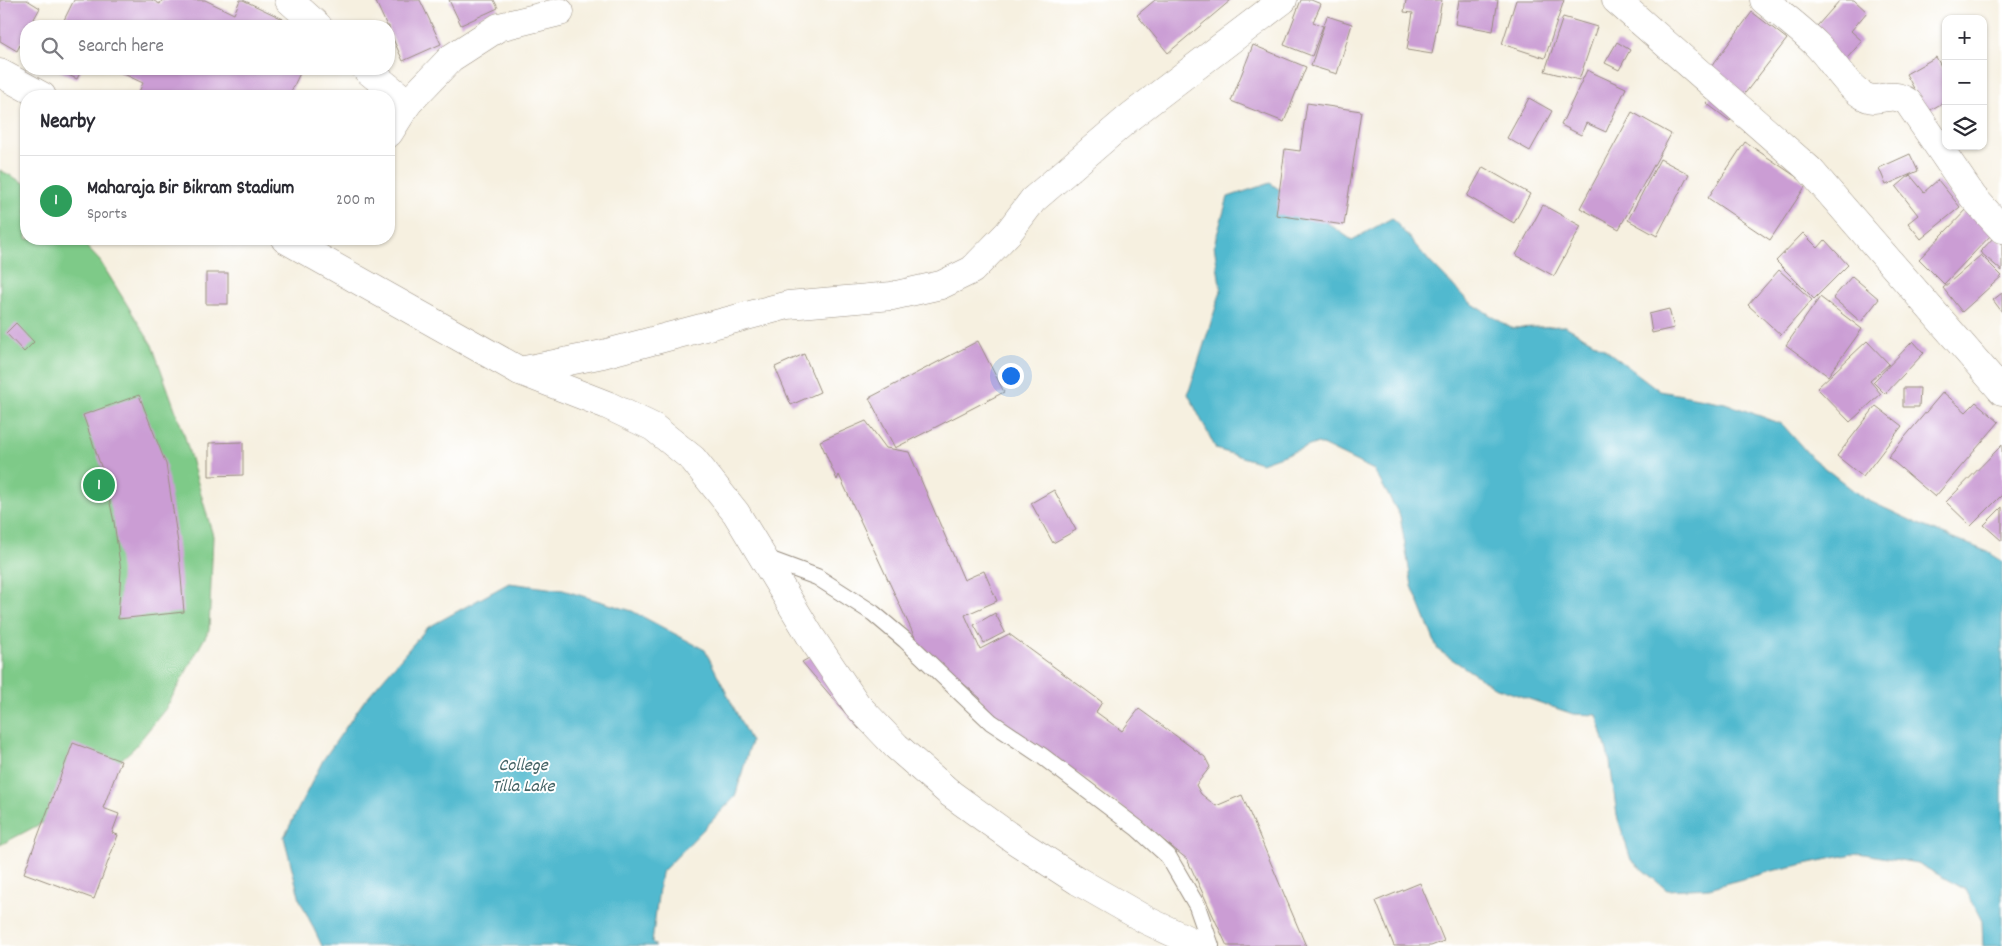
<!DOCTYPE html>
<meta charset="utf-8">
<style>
body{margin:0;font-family:Dekko,sans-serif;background:#f2f2f3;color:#2b2b33}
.controls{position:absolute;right:15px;top:15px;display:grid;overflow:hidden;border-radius:10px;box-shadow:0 1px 4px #0004}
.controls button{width:45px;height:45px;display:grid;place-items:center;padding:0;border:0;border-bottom:1px solid #e1e1e2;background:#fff;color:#2b2b33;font:25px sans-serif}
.you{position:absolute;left:1010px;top:375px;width:18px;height:18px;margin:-12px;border:4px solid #fff;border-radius:50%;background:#1a73e8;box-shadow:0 0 0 8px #1a73e833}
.badge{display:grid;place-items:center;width:32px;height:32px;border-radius:50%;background:#d93025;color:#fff;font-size:16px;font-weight:700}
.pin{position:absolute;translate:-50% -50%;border:2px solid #fff;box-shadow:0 1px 5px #0006}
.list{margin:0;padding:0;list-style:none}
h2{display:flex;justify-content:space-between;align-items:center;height:65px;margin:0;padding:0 20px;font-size:21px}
h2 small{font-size:16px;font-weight:400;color:#7c7c81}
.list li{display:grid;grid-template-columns:32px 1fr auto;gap:15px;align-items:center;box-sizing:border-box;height:90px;padding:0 20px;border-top:1px solid #e1e1e2}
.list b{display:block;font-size:19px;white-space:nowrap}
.list p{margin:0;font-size:16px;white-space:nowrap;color:#7c7c81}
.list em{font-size:16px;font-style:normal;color:#7c7c81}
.icon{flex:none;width:28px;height:28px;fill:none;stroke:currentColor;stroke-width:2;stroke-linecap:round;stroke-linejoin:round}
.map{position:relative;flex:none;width:2002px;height:946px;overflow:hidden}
.search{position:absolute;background:#fff;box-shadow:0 1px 4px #0004;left:20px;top:20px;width:375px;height:55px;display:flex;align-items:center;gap:12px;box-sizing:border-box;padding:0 18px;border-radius:20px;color:#7c7c81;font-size:19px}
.panel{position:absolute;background:#fff;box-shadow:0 1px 4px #0004;left:20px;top:90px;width:375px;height:155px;border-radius:20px}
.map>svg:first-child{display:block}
.green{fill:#7eca88;stroke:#5c7a53}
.water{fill:#51b9cf;stroke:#467276}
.building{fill:#cb9dd4}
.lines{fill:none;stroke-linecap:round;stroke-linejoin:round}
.lane-casing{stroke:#988d7f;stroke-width:18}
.street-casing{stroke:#988d7f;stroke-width:29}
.lane{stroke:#fff;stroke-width:16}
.street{stroke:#fff;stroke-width:28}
.labels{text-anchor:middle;stroke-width:4;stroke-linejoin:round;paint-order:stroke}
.water-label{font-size:18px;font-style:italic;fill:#446365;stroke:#fff}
</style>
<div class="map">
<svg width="2002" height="946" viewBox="0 0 2002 946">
<rect width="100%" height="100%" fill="#fff"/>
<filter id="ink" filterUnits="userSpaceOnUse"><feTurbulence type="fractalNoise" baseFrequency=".02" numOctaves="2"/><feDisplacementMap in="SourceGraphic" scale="10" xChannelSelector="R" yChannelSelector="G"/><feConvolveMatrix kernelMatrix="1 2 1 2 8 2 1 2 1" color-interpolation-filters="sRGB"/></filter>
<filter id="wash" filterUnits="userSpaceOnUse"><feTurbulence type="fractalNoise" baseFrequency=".0096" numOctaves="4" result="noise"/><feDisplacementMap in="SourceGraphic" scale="20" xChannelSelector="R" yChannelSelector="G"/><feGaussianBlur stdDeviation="1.12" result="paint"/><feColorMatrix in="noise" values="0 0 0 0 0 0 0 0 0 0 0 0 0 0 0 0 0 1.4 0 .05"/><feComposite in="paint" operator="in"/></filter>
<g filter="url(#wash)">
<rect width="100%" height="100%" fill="#f6f0e0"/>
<polygon class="green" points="0,170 26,184 26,239 79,239 100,261 152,345 184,434 213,536 209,630 166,708 134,748 61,813 0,845"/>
<g class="water">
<polygon points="1270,183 1352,240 1392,218 1430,262 1468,301 1511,328 1565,326 1602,347 1660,391 1725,403 1782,424 1812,458 1863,498 1923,526 1988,552 2002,561 2002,946 1983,946 1982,921 1966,890 1917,863 1858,853 1776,870 1709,888 1667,890 1631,860 1617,816 1610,762 1597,715 1573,714 1494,687 1438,650 1412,586 1400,516 1374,470 1318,443 1261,463 1216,449 1188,394 1221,291 1214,245 1228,197"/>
<polygon points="509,583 563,590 632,611 705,650 751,742 735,797 661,873 652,942 656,946 322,946 300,900 284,837 323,760 364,701 427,628"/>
</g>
<g id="blocks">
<g class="building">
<polygon points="0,0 27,0 40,8 30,26 26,26 26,33 17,51 0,41"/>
<polygon points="74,0 152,0 160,4 162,0 205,0 234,14 240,0 243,0 283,19 280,26 61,26"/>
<polygon points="375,0 420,0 441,44 403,61 389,30 389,26 387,26"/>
<polygon points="449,0 494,0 498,8 461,25"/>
<polygon points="1155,0 1231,0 1168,53 1137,15"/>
<polygon points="1301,0 1311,0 1321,4 1313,22 1323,26 1312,56 1284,45"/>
<polygon points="1406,0 1442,0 1432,54 1407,50 1413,13 1404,12"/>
<polygon points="1459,0 1498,0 1493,31 1455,24"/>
<polygon points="1516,0 1564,0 1545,58 1502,44"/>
<polygon points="1840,0 1854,0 1867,12 1851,31 1862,41 1842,64 1810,34"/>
<polygon points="1752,12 1787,39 1739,101 1705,75"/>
<polygon points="1327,16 1352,24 1337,74 1311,66"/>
<polygon points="1563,17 1597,27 1579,80 1545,71"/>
<polygon points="1617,42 1630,50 1619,70 1605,63"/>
<polygon points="1253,45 1306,67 1284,122 1231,101"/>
<polygon points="1936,57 1946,75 1946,101 1927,112 1906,74"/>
<polygon points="55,69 82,69 77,79"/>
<polygon points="113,69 297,69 301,71 289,96 137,96 143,83"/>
<polygon points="1587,70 1626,88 1606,132 1586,123 1581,135 1561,125"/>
<polygon points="1715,92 1738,110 1730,121 1706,103"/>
<polygon points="1529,98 1552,111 1530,151 1507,138"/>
<polygon points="1307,103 1361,111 1344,225 1276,215 1285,149 1300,151"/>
<polygon points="1632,112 1671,134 1619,229 1580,208"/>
<polygon points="1745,142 1807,184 1770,240 1708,198"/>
<polygon points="1910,154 1918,171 1886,185 1879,168"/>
<polygon points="1660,159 1689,174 1657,236 1628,220"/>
<polygon points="1483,167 1530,194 1514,223 1467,196"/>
<polygon points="1910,175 1924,192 1938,180 1960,207 1921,239 1908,223 1918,215 1896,187"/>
<polygon points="1543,205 1581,226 1554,276 1516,255"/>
<polygon points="1970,206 1995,231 1944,284 1919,259"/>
<polygon points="1803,233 1818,248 1825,240 1848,265 1814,299 1776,261"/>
<polygon points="1995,236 2002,243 2002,271 1980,252"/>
<polygon points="1981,255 2002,276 1962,312 1943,288"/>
<polygon points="1779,270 1812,300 1781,335 1748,305"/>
<rect x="206" y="273" width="22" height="31"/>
<polygon points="1852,276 1879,299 1861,322 1833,298"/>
<polygon points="2002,293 2002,312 1993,300"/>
<polygon points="1820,297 1862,329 1828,376 1786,345"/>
<polygon points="1669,309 1674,328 1652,333 1649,314"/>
<polygon points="16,323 34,342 24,352 6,333"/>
<polygon points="978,341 1004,392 895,448 869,398"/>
<polygon points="1867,341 1889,364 1870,381 1881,394 1850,422 1817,388"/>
<polygon points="1913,341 1924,353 1885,394 1873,382"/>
<polygon points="804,354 820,392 791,405 775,367"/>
<polygon points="1903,388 1920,388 1919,407 1903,407"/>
<polygon points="1943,392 1966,412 1976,402 1999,422 1935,497 1888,457"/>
<polygon points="139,395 166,464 178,543 184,612 118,619 121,571 114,522 104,475 83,415"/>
<polygon points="1876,406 1902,426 1863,477 1837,456"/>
<polygon points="866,421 886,448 909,452 964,580 984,571 997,601 965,615 980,649 1009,634 1102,702 1096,712 1122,731 1139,709 1205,757 1210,767 1196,785 1201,794 1216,806 1242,795 1306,946 1227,946 1187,859 1090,782 987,713 980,698 918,644 839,475 837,480 820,441"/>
<polygon points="243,442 243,475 209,476 209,443"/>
<polygon points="2002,445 2002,495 1971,526 1946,502"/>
<polygon points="1054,490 1076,530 1053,543 1031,503"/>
<polygon points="2002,507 2002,541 1984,525"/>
<polygon points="995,613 1005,632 984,643 974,625"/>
<polygon points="814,655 868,724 859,729 802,662"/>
<polygon points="73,743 121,761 103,808 119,814 112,833 118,835 94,899 24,873"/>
<polygon points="1420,883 1444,941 1431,946 1394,946 1376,901"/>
</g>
</g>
</g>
<g filter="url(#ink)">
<use href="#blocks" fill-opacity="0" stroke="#988d7f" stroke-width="1"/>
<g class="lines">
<g class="lane-casing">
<polyline id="lane" points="763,557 817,577 873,613 905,640 991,722 1042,756 1137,828 1168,856 1197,906 1211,946"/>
</g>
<g class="street-casing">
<g id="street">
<polyline points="289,0 318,26"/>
<polyline points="1616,0 1810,170 2002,391"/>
<path d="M1764,0C1782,15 1801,29 1817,45C1833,61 1845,85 1864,96C1879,105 1889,89 1908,102L1973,197L2002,229"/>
<polyline points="366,69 408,103 389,133"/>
<polyline points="0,73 42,96"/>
<polyline points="408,103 451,58 499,27 560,12"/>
<polyline points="285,239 520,371 607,405 653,427 693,459 736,513 811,637 857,705 896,746 951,794 1016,841 1078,881 1146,920 1201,946"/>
<polyline points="520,371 603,354 788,305 892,296 941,285 972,270 1008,233 1033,200 1131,116 1283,0"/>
</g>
</g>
<use href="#lane" class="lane"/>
<use href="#street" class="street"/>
</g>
</g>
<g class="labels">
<g class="water-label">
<text x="523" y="770">College<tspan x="523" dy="21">Tilla Lake</tspan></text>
</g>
</g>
</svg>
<div class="controls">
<button>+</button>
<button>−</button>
<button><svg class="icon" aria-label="layers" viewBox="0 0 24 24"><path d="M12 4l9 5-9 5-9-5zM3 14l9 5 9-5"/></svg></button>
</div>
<div class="you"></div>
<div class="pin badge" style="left:99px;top:485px;background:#2e9e5b">1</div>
<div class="search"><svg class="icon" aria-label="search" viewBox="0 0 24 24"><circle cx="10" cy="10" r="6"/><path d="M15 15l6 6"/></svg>Search here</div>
<section class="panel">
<h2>Nearby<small></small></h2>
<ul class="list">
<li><span class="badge" style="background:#2e9e5b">1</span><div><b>Maharaja Bir Bikram Stadium</b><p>Sports</p></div><em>200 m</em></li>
</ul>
</section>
</div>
